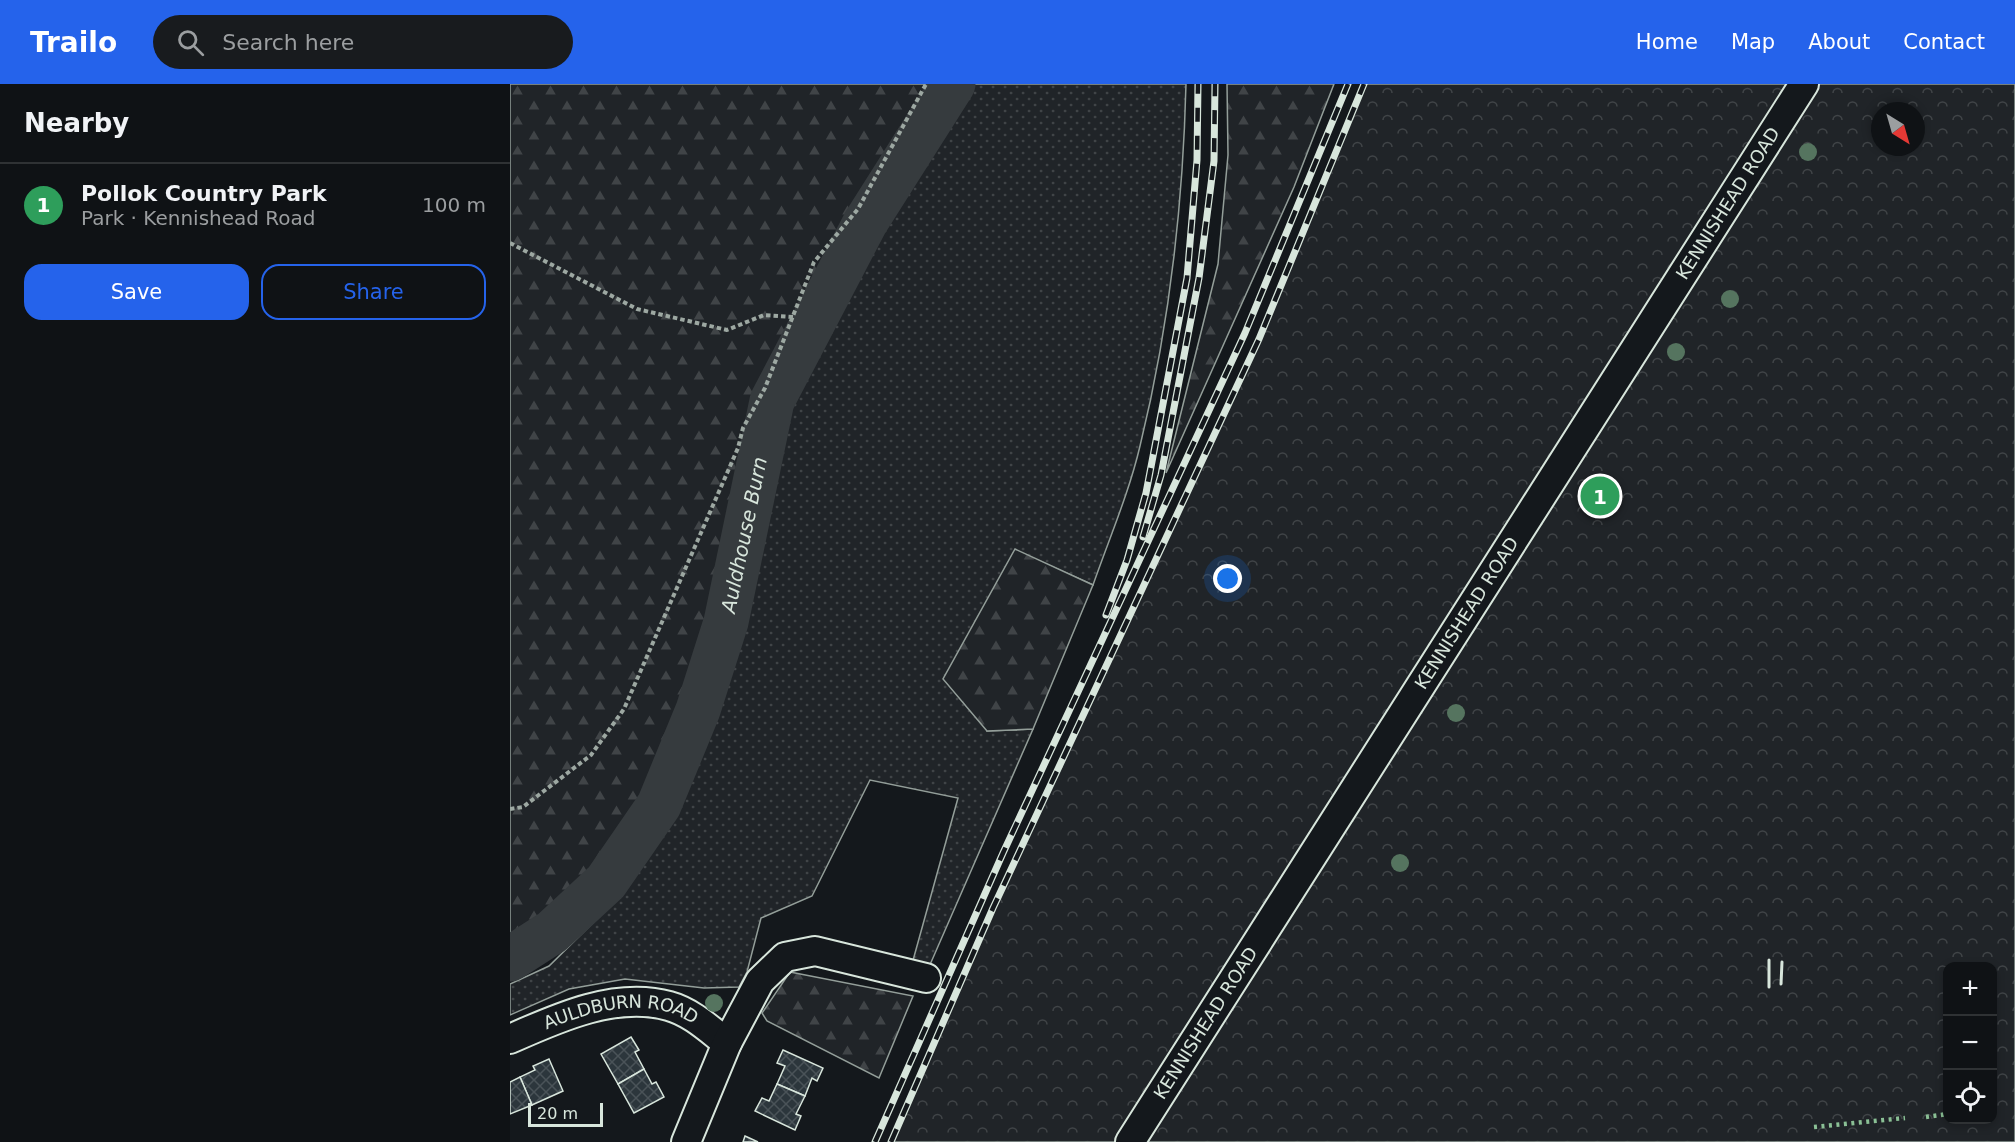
<!DOCTYPE html>
<meta charset="utf-8">
<style>
body{margin:0;font-family:"DejaVu Sans",sans-serif;background:#181b1e;color:#f1f3f6}
.controls{position:absolute;right:18px;bottom:18px;display:grid;overflow:hidden;border-radius:12px;box-shadow:0 3px 9px #0003}
.controls button{width:54px;height:54px;display:grid;place-items:center;padding:0;border:0;border-bottom:2px solid #2f3234;background:#0f1215;color:#f1f3f6;font:30px sans-serif}
.compass{position:absolute;left:1361px;top:18px;width:54px;height:54px;border-radius:50%;background:#0f1215;box-shadow:0 3px 9px #0003;rotate:143deg}
.scale{position:absolute;left:18px;bottom:15px;width:75px;box-sizing:border-box;padding-left:6px;border:3px solid #d8e6dc;border-top:0;font-size:16px;line-height:21px;white-space:nowrap;color:#d8e6dc;-webkit-text-stroke:4px #14181c;paint-order:stroke}
.you{position:absolute;left:718px;top:495px;width:21px;height:21px;margin:-15px;border:4px solid #fff;border-radius:50%;background:#1a73e8;box-shadow:0 0 0 9px #1a73e833}
.badge{display:grid;place-items:center;width:39px;height:39px;border-radius:50%;background:#2563eb;color:#fff;font-size:20px;font-weight:700}
.pin{position:absolute;translate:-50% -50%;border:3px solid #fff;box-shadow:0 2px 6px #0006}
.list{margin:0;padding:0;list-style:none}
h2{display:flex;justify-content:space-between;align-items:center;height:78px;margin:0;padding:0 24px;font-size:26px}
h2 small{font-size:20px;font-weight:400;color:#9b9ea0}
.list li{display:grid;grid-template-columns:39px 1fr auto;gap:18px;align-items:center;box-sizing:border-box;height:84px;padding:0 24px;border-top:2px solid #2f3234}
.list b{display:block;font-size:22px;white-space:nowrap}
.list p{margin:0;font-size:20px;white-space:nowrap;color:#9b9ea0}
.list em{font-size:20px;font-style:normal;color:#9b9ea0}
.actions{display:flex;gap:12px;padding:18px 24px}
.actions a{flex:1;padding:14px 0;border:2px solid #2563eb;border-radius:18px;text-align:center;font-size:21px;color:#2563eb}
.actions .main{background:#2563eb;color:#fff}
.icon{flex:none;width:33px;height:33px;fill:none;stroke:currentColor;stroke-width:2;stroke-linecap:round;stroke-linejoin:round}
.map{position:relative;flex:none;width:1505px;height:1058px;overflow:hidden}
header{display:flex;align-items:center;gap:36px;box-sizing:border-box;height:84px;padding:0 30px;background:#2563eb;color:#fff}
header strong{font-size:28px}
nav{display:flex;gap:33px;margin-inline-start:auto;font-size:21px}
.search{width:420px;height:54px;background:#181b1e;display:flex;align-items:center;gap:15px;box-sizing:border-box;padding:0 21px;border-radius:33px;color:#9b9ea0;font-size:22px}
main{display:flex}
aside{flex:1;background:#0f1215}
.map>svg:first-child{display:block}
.grass{fill:url(#grass-dots);stroke:#939e99;stroke-width:1.5}
.forest{fill:url(#forest-firs);stroke:#939e99;stroke-width:1.5}
.park{fill:url(#park-crowns);stroke:#939e99;stroke-width:1.5;fill-rule:evenodd}
.lines{fill:none;stroke-linecap:round;stroke-linejoin:round}
.river{stroke:#363b3e;stroke-width:45}
.building{fill:url(#building-cross-hatch);stroke:#d8e6dc;stroke-width:1.5}
.minor-casing{stroke:#d8e6dc;stroke-width:32}
.path{stroke:#9da8a2;stroke-width:4;stroke-dasharray:4.5 3;stroke-linecap:butt}
.minor{stroke:#14181c;stroke-width:28}
.rail-casing{stroke:#d8e6dc;stroke-width:7}
.rail{stroke:#14181c;stroke-width:4.5;stroke-dasharray:14;stroke-linecap:butt}
.hedge{stroke:#8ac095;stroke-width:4.5;stroke-dasharray:3 4.5;stroke-linecap:butt}
.wall{stroke:#d8e6dc;stroke-width:3}
.tree{fill:#55745f}
.labels{text-anchor:middle;stroke-width:4.5;stroke-linejoin:round;paint-order:stroke}
.street-label{font-size:18px;fill:#d8e6dc;stroke:#14181c}
.water-label{font-size:20px;font-style:italic;fill:#d8e6dc;stroke:#14181c}
</style>
<header>
<strong>Trailo</strong>
<div class="search"><svg class="icon" aria-label="search" viewBox="0 0 24 24"><circle cx="10" cy="10" r="6"/><path d="M15 15l6 6"/></svg>Search here</div>
<nav><a>Home</a><a>Map</a><a>About</a><a>Contact</a></nav>
</header>
<main>
<aside>
<h2>Nearby<small></small></h2>
<ul class="list">
<li><span class="badge" style="background:#2e9e5b">1</span><div><b>Pollok Country Park</b><p>Park · Kennishead Road</p></div><em>100 m</em></li>
</ul>
<div class="actions"><a class="main">Save</a><a>Share</a></div>
</aside>
<div class="map">
<svg width="1505" height="1058" viewBox="0 0 1505 1058">
<defs>
<pattern id="grass-dots" width="8" height="8" patternUnits="userSpaceOnUse" patternTransform="scale(1.5)"><rect width="8" height="8" fill="#202428"/><path d="M2 2h.1M6 6h.1" fill="none" stroke="#404447" stroke-width="1.8" stroke-linecap="round"/></pattern>
<pattern id="forest-firs" width="22" height="20" patternUnits="userSpaceOnUse" patternTransform="scale(1.5)"><rect width="22" height="20" fill="#202428"/><path d="M5 1l3.5 6h-7zM16 11l3.5 6h-7z" fill="#404447"/></pattern>
<pattern id="park-crowns" width="20" height="18" patternUnits="userSpaceOnUse" patternTransform="scale(1.5)"><rect width="20" height="18" fill="#202428"/><path d="M2 6a3 3 0 1 1 6 0M12 15a3 3 0 1 1 6 0" fill="none" stroke="#404447"/></pattern>
<pattern id="building-cross-hatch" width="8" height="8" patternUnits="userSpaceOnUse" patternTransform="scale(1.5)"><rect width="8" height="8" fill="#2c363c"/><path d="M0 0l8 8M0 8l8-8" fill="none" stroke="#4a5358"/></pattern>
</defs>
<rect width="100%" height="100%" fill="#14181c"/>
<path class="grass" d="M456,0H676C673,122 659,244 630,362C619,409 599,455 583,501L505,466L477,647L523,645L419,883L402,880L448,714L360,696L302,812L251,834L237,888L229,903L194,904L115,895L59,905L0,931V900L39,882L106,816L224,540L275,324L363,145Z"/>
<g class="forest">
<polygon points="0,0 436,0 335,159 254,319 210,511 157,669 95,774 22,847 0,861"/>
<polygon points="717,0 824,0 784,103 656,389 708,180 718,71"/>
<polygon points="505,465 583,501 523,645 477,647 433,595"/>
<polygon points="280,888 403,912 369,994 257,937 252,929"/>
</g>
<path class="park" d="M854,0H1505V1058H381L483,824L749,255ZM1370,27H1406V63H1370ZM1438,882H1482V1036H1438Z"/>
<g class="lines">
<path class="river" id="s1" d="M0,875L42,848L96,798L149,721L188,626L216,538L262,317L355,139L443,0"/>
</g>
<g class="building">
<polygon points="121,953 129,966 125,968 134,985 108,1000 91,970"/>
<polygon points="273,966 313,984 307,997 302,994 295,1012 267,1000 275,982 267,979"/>
<polygon points="39,975 53,1007 22,1021 10,993 25,986 23,982"/>
<polygon points="134,985 142,1000 146,998 154,1013 124,1029 108,1000"/>
<polygon points="10,993 22,1021 0,1030 0,998"/>
<polygon points="267,1000 295,1012 286,1030 291,1032 285,1046 245,1027 252,1014 259,1017"/>
<polygon points="235,1052 248,1058 233,1058"/>
</g>
<g class="lines">
<g class="minor-casing">
<g id="minor">
<path id="s2" d="M0,955C47,934 106,907 159,922C181,928 199,945 217,959"/>
<polyline points="176,1058 217,959 250,897 275,873 305,867 416,894"/>
<path id="s3" d="M620,1058L1294,0"/>
</g>
</g>
<g class="path">
<polyline points="0,159 127,225 217,246 254,231 283,233"/>
<polyline points="0,725 13,723 81,671 114,625 228,364 233,344 255,304 304,178 348,125 416,0"/>
</g>
<use href="#minor" class="minor"/>
<g class="rail-casing">
<g id="rail">
<polyline points="633,453 651,391 689,194 704,77 705,0"/>
<polyline points="596,531 617,476 636,409 677,194 687,76 688,0"/>
<polyline points="365,1058 493,769 735,249 838,0"/>
<polyline points="381,1058 483,824 749,255 854,0"/>
</g>
</g>
<use href="#rail" class="rail"/>
<g class="hedge">
<polyline points="1416,1033 1438,1030"/>
<polyline points="1304,1043 1395,1034"/>
</g>
<g class="wall">
<polyline points="1271,900 1272,878"/>
<polyline points="1259,903 1259,876"/>
</g>
</g>
<g class="tree">
<circle cx="1298" cy="68" r="9"/>
<circle cx="1220" cy="215" r="9"/>
<circle cx="1166" cy="268" r="9"/>
<circle cx="946" cy="629" r="9"/>
<circle cx="890" cy="779" r="9"/>
<circle cx="204" cy="919" r="9"/>
</g>
<g class="labels">
<g class="street-label">
<text dy="6" stroke="none"><textPath href="#s3" startOffset="1113">KENNISHEAD ROAD</textPath></text>
<text dy="6" stroke="none"><textPath href="#s3" startOffset="627">KENNISHEAD ROAD</textPath></text>
<text dy="6" stroke="none"><textPath href="#s3" startOffset="141">KENNISHEAD ROAD</textPath></text>
<text dy="6" stroke="none"><textPath href="#s2" startOffset="117">AULDBURN ROAD</textPath></text>
</g>
<g class="water-label">
<text dy="7" stroke="none"><textPath href="#s1" startOffset="501">Auldhouse Burn</textPath></text>
</g>
</g>
</svg>
<div class="controls">
<button>+</button>
<button>−</button>
<button><svg class="icon" aria-label="locate" viewBox="0 0 24 24"><circle cx="12" cy="12" r="6"/><path d="M12 2v4M12 18v4M2 12h4M18 12h4"/></svg></button>
</div>
<svg class="compass" viewBox="-18 -18 36 36"><path d="M0-13l5 13h-10z" fill="#e53935"/><path d="M0 13l5-13h-10z" fill="#9b9ea0"/></svg>
<div class="scale">20 m</div>
<div class="you"></div>
<div class="pin badge" style="left:1090px;top:412px;background:#2e9e5b">1</div>
</div>
</main>
